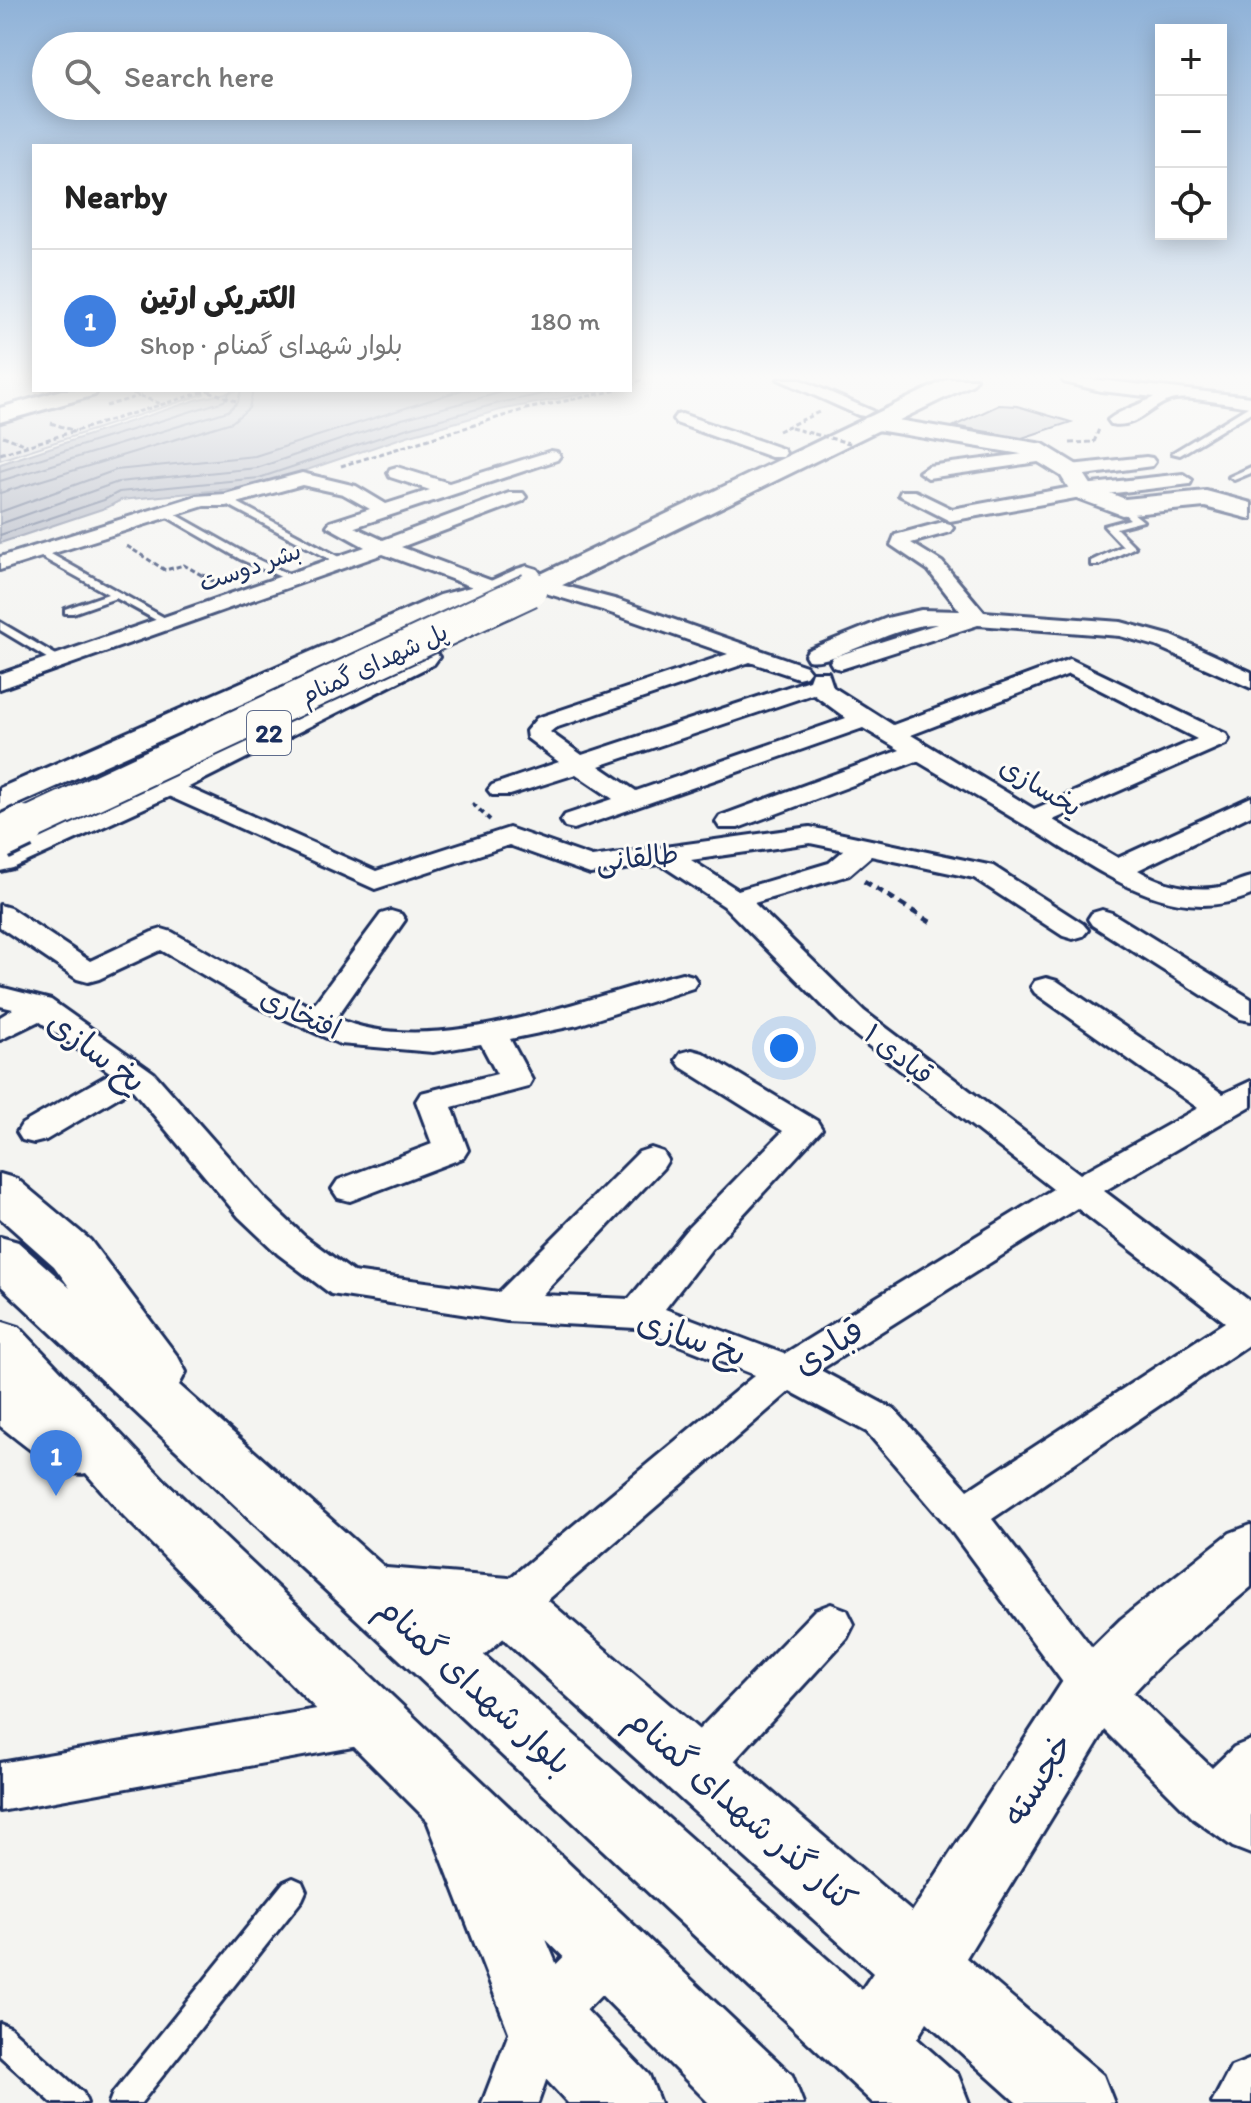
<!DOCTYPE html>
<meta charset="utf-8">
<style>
body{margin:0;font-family:Itim,"Playpen Sans Arabic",sans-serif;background:#f6f6f6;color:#222}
.controls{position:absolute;right:24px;top:24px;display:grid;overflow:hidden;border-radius:0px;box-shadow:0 4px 20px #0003}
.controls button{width:72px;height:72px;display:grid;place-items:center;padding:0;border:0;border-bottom:2px solid #e0e0e0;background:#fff;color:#222;font:40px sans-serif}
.you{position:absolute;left:784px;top:1048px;width:28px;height:28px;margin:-20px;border:6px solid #fff;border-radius:50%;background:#1a73e8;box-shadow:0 0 0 12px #1a73e833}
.badge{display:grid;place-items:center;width:52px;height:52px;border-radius:50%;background:#1f6fb2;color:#fff;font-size:26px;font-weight:700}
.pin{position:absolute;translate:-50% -66px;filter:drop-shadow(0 2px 4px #0008)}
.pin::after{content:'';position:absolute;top:42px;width:28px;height:24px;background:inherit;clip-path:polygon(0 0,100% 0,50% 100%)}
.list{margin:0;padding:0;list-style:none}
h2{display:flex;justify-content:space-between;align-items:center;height:104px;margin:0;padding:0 32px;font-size:34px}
h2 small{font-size:26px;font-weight:400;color:#767676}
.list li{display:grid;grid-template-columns:52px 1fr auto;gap:24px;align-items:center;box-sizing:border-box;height:144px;padding:0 32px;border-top:2px solid #e0e0e0}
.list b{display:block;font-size:30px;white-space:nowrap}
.list p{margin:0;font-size:26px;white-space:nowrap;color:#767676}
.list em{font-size:26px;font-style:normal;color:#767676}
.icon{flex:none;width:44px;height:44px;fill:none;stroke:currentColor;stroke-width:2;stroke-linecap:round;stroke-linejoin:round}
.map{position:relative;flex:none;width:1251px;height:2103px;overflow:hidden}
.search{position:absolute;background:#fff;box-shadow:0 4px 20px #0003;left:32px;top:32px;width:600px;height:88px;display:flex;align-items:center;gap:20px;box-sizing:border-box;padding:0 28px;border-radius:44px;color:#767676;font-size:30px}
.panel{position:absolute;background:#fff;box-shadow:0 4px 20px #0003;left:32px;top:144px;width:600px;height:248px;border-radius:0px}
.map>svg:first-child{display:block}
.built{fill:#e4e5e6}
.green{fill:#d4d6db;stroke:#78829c;stroke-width:2}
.water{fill:#aab0bf;stroke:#717c98;stroke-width:2}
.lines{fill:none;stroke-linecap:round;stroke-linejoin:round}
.shore{stroke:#546385;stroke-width:2}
.building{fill:#bfc3cc;stroke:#1b2f5e;stroke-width:2}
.lane-casing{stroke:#1b2f5e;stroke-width:6}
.street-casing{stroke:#1b2f5e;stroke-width:6}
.secondary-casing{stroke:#1b2f5e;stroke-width:6}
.highway-casing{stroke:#1b2f5e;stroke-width:6}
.path-far2{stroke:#1b2f5e;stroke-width:3;stroke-dasharray:5 3;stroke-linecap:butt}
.path-far1{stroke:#1b2f5e;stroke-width:4;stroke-dasharray:6 4;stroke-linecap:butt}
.path{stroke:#1b2f5e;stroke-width:5;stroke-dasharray:8 6;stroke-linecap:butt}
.lane{fill:#fdfcf7;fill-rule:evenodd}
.street{fill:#fdfcf7;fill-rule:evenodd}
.secondary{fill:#fdfcf7;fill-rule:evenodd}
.highway{fill:#fdfcf7;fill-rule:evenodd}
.highway-bridge-far1-casing{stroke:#1b2f5e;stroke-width:37;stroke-linecap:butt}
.highway-bridge-casing{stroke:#1b2f5e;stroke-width:48;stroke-linecap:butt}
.path-bridge{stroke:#1b2f5e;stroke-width:3;stroke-dasharray:5 3;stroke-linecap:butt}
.highway-bridge-far1{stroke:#fdfcf7;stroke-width:33}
.highway-bridge{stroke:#fdfcf7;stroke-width:42}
.labels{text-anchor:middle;stroke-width:6;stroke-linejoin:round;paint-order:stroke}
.far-street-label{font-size:24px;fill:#1b2f5e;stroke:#fdfcf7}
.shield{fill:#fdfcf7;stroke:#5f6c8c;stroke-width:2}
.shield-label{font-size:26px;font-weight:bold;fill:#1b2f5e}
.street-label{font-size:28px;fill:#1b2f5e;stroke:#fdfcf7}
.near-street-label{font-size:34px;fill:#1b2f5e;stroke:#fdfcf7}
</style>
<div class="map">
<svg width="1251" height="2103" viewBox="0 0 1251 2103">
<rect width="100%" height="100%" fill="#f4f4f1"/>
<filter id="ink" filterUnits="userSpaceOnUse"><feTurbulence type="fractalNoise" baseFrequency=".0125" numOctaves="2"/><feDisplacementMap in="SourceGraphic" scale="16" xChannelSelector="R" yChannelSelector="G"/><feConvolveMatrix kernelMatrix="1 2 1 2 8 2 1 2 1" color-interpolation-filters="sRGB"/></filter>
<g filter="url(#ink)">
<polygon class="built" points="0,379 34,379 34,390 47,390 0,404"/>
<polygon class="green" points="102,390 203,390 204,394 0,460 0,422"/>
<polygon class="water" points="239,390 603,390 500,410 407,436 260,486 121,500 108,507 0,543 0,464 199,399"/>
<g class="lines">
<g class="shore">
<polyline points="0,471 224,401 231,390"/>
<polyline points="0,481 228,411 238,402 241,390"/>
<polyline points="0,493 232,422 249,408 253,390"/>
<polyline points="0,512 116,470 255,456 462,390"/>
<polyline points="0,524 118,482 257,468 402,419 510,390"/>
<polyline points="0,535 104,500 119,492 259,478 405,429 499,403 562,390"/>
</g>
</g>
<polygon class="building" points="999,405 1017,406 1071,422 1022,438 954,426"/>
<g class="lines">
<g class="lane-casing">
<g id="lane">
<polygon points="1251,405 1251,412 1180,455 1172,453"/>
<polygon points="1251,467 1251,473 1234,480 1229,477"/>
<polygon points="223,498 229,498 348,562 339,564 223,502"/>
<polygon points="1122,504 1143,521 1116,528 1135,547 1099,565 1091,565 1091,561 1123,546 1104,526 1130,519 1117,507"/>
<polygon points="162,510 168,510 248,555 299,579 290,581 240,559 162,514"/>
<polygon points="34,549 42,549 174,623 165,625 116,598 73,613 65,613 65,609 108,594 34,553"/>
<polygon points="0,622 63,659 65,661 55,663 0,630"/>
<polygon points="293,1878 302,1882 306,1891 302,1900 141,2103 109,2103 113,2093 284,1882"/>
<polygon points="0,2023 10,2027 83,2093 87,2103 52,2103 0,2056"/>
</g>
</g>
<g class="street-casing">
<g id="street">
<polygon points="778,379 799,379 873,411 864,416 858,415"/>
<path d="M1062,379H1090L1251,397V407C1233,405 1191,396 1175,399C1153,402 1138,430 1111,424L1108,420C1120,410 1140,405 1154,397L1101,391L1064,382Z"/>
<polygon points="682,414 783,449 786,453 783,457 771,457 676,423 673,419 676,415"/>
<polygon points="551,451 557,452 560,456 557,460 355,527 383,540 509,493 523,493 526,497 523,501 401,547 503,585 507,589 503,593 489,593 383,554 0,689 0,674 365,547 327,526 330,522 370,509 343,494 302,485 226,506 204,506 0,570 0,557 196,496 225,494 302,473 356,486 386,504 430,490 390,477 388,473 390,469 397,467 449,483"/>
<polygon points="1046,451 1055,456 1052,460 928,478 919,472 928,466"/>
<polygon points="1146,457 1152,458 1155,462 1152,466 1070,477 1061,471 1070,465"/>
<polygon points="1183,474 1192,480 1190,484 1081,497 950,521 899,495 901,491 915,491 952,509 1083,485"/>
<path d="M943,522L950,524L953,528L950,532L911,543L942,562L984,612L1121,622L1172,636L1251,672V688L1156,646L1120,636L978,625L841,669L833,667L830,662L833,657L937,624C897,623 833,666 808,660L805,655L808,650L887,618L921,610L960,611L928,570L891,545L895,535Z"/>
<path d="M539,579L618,600L806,666L810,671L806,676L798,678L750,662L555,728L550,732L582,755L809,680L812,672H828L833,687L893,725L1070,659L1226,734L1229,739L1226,744L1053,820L1118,858L1251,797V815L1138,870C1161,884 1192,892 1220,887C1231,885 1240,879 1251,877V895C1173,928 1101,872 1038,833C998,809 957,785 917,761L738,828H720L716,822L720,816L900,750L863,728L574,829L565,827L561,821L565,815L613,799L576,774L510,795H492L488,790L492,785L559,762L527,738L526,731L537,718L728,654L602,610L532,589L528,585ZM1069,674L1197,739L1034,809L911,735ZM813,694L846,718L636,791L599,766Z"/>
<path d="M164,777L376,871L509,828L592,857L810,827L993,866L1083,924L1088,930L1083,936L1073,939L1063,936L974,878L871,856L849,875L754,903L864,1011L1080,1174L1198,1108L1035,993L1031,987L1035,981L1046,978L1057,981L1223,1094L1251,1081V1106L1104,1191L1251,1302V1343L992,1519L1112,1673L1212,1768L1234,1747L1251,1740V1854L1233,1847L1194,1819L1078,1703L949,1528L867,1432L790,1391L462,1674L446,1680L430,1674L423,1659L430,1644L755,1375L636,1328L507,1321L331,1294L278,1254L239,1217L132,1089L46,1140L34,1143L22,1140L17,1132L22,1124L111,1073L39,1021L0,1040V1017L13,1009L0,1006V987L51,1000L154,1073L265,1199L304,1236L353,1272L499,1292L639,1152L651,1148L663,1152L668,1160L663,1168L542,1295L629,1299L687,1229L783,1131L681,1067L676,1060L681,1053L692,1050L703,1053L817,1121L822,1129L713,1247L665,1309L784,1354L1053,1189L842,1025L724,906L660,864L590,874L509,845L375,889L155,790L151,785L155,780ZM810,843L844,850L829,863L738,890L691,860ZM1077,1208L1225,1322L968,1490L895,1410L820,1370Z"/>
<path d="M0,905L10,908L90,961L152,932L162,929L172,932L278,992L312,1007L381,914L391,911L401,914L405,920L336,1018C432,1061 585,997 682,973L693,976L697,982L693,988L578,1025L510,1039L532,1080L528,1087L452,1107L468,1150L463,1158L350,1201L338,1198L332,1189L338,1180L432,1144L416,1101L421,1093L497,1074L481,1044L433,1052L340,1044L256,1006L161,950L99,979L88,982L77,979L0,927Z"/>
<polygon points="1102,910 1112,913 1251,999 1251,1021 1240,1019 1092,925 1088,919 1092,913"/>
<polygon points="831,1604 847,1610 854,1624 847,1638 712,1785 695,1791 678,1785 671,1768 678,1751 815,1610"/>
<polygon points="375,1699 392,1705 399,1721 392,1737 375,1743 0,1811 0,1763"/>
<polygon points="609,1923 628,1930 635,1949 628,1968 562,2035 538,2103 482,2103 522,1999 590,1930"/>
<polygon points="1251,2059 1251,2103 1212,2103 1231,2067"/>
</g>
</g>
<g class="secondary-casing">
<g id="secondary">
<polygon points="62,390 98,390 95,395 0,422 0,408"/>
<polygon points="873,416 1043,444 1079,466 1092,486 1125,499 1206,491 1251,503 1251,519 1205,507 1122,515 1074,497 1061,476 1027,455 865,428 861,423 865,418"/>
<polygon points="1251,1525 1251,1587 1165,1659 1118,1709 966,1958 1103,2075 1114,2103 1017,2103 927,2022 896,2073 869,2084 842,2073 831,2046 842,2019 873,1973 495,1631 374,1621 352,1613 343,1594 352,1575 374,1567 509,1578 531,1586 912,1912 1072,1667 1121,1619 1230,1533"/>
<polygon points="462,1789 486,1799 568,1991 649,2075 660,2103 568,2103 514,2045 428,1823 438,1799"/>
</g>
</g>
<g class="highway-casing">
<g id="highway">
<path d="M948,379H976L973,384L540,596C523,608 507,625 485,619L481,613L500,597L460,607L0,812V788L440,595L486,583L517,569L527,566L537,569L541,574Z"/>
<polygon points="423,648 434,650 439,657 434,664 177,793 13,868 0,871 0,846"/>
<polygon points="0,1174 17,1179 90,1240 178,1357 186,1372 179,1385 958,2075 969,2103 873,2103 0,1285 0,1237 18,1242 70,1288 54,1266 0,1218"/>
<path d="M0,1321L19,1327L166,1482L792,2075L803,2103H709L124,1516L86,1473C62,1480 19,1440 0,1426Z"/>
</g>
</g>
<g class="path-far2">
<polyline points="630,386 642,379"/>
<polyline points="125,390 161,404"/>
<polyline points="209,391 236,401"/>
<polyline points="106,406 139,396"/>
<polyline points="51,423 75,431"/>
<polyline points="778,431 819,412"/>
<polyline points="3,436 27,445"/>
<polyline points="1070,443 1094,442 1099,429"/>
<polyline points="0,454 209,390"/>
<polyline points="341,466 526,409 618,390"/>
<polyline points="127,546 165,570 184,565 205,577"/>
</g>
<g class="path-far1">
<polyline points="202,575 217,583"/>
<polyline points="472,803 490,820"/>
</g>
<polyline class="path" points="864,881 935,925"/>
<use href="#lane" class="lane"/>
<use href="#street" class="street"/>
<use href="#secondary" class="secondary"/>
<use href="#highway" class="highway"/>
<g class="highway-bridge-far1-casing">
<polyline id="highway-bridge-far1" points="18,829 530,590"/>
</g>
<g class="highway-bridge-casing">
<polyline id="highway-bridge" points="0,838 23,827"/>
</g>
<polyline class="path-bridge" points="791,428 853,444"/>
<use href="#highway-bridge-far1" class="highway-bridge-far1"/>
<use href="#highway-bridge" class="highway-bridge"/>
</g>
</g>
<linearGradient id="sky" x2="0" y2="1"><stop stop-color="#8fb2d8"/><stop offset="0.56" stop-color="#fafaf9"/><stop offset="1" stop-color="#fafaf9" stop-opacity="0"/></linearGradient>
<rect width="1251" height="673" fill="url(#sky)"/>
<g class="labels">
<g class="far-street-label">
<text transform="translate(250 567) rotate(-19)" y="8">بشر دوست</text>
<text transform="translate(374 664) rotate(-25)" y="8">پل شهدای گمنام</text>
</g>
<rect class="shield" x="247" y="711" width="44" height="44" rx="6"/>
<g class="shield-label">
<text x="269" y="742">22</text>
</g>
<g class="street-label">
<text transform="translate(1041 786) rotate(31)" y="10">یخسازی</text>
<text transform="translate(637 857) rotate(-6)" y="10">طالقانی</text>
<text transform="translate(301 1013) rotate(25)" y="10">افتخاری</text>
<text transform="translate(899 1054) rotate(38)" y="10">قبادی ۱</text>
</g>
<g class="near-street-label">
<text transform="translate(97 1051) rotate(37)" y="12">یخ سازی</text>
<text transform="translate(692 1337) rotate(19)" y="12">یخ سازی</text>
<text transform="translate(828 1346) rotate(-32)" y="12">قبادی</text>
<text transform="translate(475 1685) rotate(42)" y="12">بلوار شهدای گمنام</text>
<text transform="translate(1037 1779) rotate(-58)" y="12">خجسته</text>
<text transform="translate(742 1809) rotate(41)" y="12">کنار گذر شهدای گمنام</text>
</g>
</g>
</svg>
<div class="controls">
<button>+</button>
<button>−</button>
<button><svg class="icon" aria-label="locate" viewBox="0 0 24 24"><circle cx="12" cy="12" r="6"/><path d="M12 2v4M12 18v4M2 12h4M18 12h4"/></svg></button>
</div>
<div class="you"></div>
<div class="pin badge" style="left:56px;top:1496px;background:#3f7fe0">1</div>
<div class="search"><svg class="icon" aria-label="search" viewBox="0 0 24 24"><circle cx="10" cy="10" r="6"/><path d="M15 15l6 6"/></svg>Search here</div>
<section class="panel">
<h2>Nearby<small></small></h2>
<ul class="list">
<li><span class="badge" style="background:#3f7fe0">1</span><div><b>الکتریکی ارتین</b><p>Shop · بلوار شهدای گمنام</p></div><em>180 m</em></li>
</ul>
</section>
</div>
